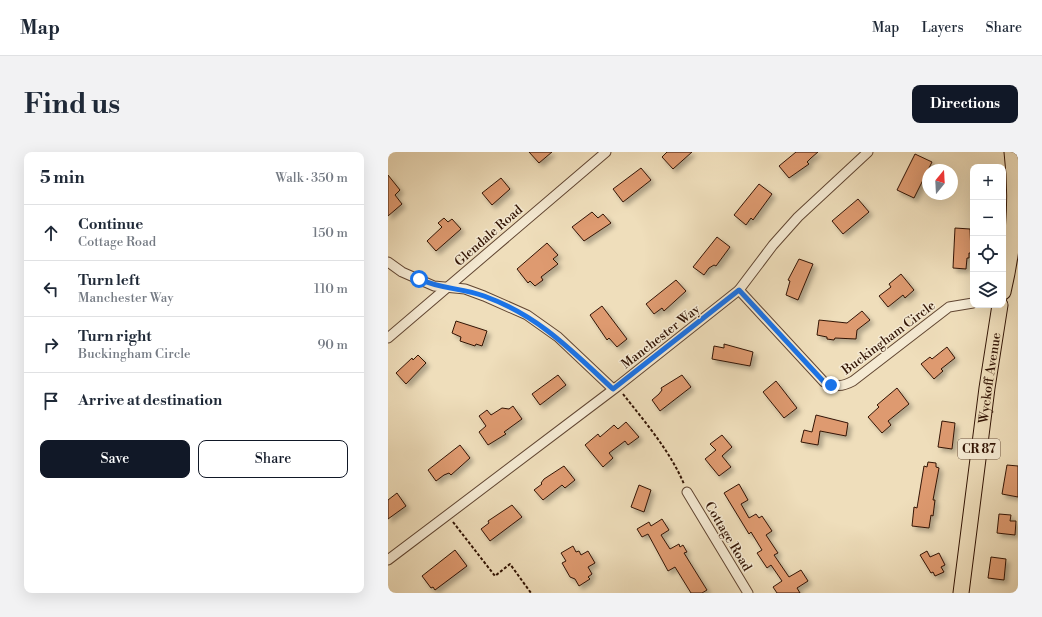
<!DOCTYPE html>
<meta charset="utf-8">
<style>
body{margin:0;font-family:"Libre Bodoni",serif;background:#f2f2f3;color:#1f2937}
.controls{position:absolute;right:12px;top:12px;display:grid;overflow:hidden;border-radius:8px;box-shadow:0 4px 16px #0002}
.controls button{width:36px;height:36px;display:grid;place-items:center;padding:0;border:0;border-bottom:1px solid #e0e1e3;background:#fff;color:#1f2937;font:20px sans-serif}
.compass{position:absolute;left:534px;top:12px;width:36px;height:36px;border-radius:50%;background:#fff;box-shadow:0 4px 16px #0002;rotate:18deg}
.stop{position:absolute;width:12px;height:12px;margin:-9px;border:3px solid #1a73e8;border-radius:50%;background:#fff}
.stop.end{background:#1a73e8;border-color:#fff;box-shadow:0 1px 4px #0008}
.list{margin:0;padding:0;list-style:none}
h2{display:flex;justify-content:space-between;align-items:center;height:52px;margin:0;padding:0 16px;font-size:17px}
h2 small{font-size:13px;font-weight:400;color:#747a83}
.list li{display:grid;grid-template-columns:26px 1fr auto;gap:12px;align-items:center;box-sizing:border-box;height:56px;padding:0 16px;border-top:1px solid #e0e1e3}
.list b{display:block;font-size:15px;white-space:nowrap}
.list p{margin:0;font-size:13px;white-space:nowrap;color:#747a83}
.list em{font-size:13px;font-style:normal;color:#747a83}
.actions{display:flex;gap:8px;padding:12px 16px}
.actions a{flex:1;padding:9px 0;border:1px solid #111827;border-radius:8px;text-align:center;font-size:14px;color:#111827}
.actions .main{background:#111827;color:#fff}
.icon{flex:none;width:22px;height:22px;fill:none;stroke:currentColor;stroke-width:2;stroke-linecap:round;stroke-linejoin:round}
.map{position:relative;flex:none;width:630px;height:441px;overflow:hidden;border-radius:8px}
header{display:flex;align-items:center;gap:24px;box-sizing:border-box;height:56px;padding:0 20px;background:#fff;border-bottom:1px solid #e0e1e3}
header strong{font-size:19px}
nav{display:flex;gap:22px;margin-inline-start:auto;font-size:14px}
.intro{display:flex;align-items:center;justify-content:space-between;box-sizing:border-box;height:96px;padding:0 24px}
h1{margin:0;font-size:28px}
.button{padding:10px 18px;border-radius:8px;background:#111827;color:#fff;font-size:14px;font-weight:700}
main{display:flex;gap:24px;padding:0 24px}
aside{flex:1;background:#fff;border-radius:8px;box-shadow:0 4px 16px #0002}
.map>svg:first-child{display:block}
.building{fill:#de9a70;stroke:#321404;filter:url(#shadow)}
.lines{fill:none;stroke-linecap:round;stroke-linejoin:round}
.street-casing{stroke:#614632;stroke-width:11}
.primary-casing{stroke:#321404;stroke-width:17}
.path{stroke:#321404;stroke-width:2;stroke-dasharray:3 2;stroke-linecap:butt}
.street{stroke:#f5ead3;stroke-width:9}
.primary{stroke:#efdebb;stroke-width:15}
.route{stroke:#1a73e8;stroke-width:5}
.labels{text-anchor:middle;stroke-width:3;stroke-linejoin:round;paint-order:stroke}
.shield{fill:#f5ead3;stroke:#6c5442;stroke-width:1}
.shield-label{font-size:12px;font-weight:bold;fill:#321404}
.street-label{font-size:13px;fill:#321404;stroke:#f5ead3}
</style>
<header>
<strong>Map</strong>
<nav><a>Map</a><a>Layers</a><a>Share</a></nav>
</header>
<div class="intro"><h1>Find us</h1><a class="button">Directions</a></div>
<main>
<aside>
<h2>5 min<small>Walk · 350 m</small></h2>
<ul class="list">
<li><svg class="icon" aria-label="ahead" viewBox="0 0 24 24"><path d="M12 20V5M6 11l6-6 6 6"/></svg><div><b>Continue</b><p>Cottage Road</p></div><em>150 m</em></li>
<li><svg class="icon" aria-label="left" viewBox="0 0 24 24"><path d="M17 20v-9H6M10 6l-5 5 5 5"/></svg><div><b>Turn left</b><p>Manchester Way</p></div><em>110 m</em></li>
<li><svg class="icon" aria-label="right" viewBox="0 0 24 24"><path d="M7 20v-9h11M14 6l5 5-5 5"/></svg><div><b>Turn right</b><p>Buckingham Circle</p></div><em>90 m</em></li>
<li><svg class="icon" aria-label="arrive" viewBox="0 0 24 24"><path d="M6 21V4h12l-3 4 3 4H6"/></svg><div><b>Arrive at destination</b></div></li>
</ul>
<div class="actions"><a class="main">Save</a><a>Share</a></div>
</aside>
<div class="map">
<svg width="630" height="441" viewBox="0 0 630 441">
<defs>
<filter id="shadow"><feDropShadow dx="3.5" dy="3.5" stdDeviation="2" flood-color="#0004"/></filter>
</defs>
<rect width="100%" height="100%" fill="#efdebb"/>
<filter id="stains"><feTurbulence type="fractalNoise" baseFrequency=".005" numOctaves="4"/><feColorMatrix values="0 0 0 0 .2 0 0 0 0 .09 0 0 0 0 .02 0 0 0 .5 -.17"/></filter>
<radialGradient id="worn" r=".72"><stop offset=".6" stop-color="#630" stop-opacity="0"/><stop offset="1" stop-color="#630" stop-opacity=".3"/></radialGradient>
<g class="building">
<polygon points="141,0 164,0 151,11"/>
<polygon points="279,0 304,0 285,17 274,5"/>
<polygon points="408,0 430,0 423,6 419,10 421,12 401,26 391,14"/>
<polygon points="527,2 544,10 526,46 509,38"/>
<polygon points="253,16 263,28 235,50 225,37"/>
<polygon points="0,23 12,38 7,43 14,52 0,64"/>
<polygon points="113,26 122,37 104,53 94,41"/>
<polygon points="371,32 384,42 365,68 363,66 358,73 346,63"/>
<polygon points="470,47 481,60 455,82 444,69"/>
<polygon points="204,60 210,66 215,62 223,71 196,89 184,75"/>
<polygon points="56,66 60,70 64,67 73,77 48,99 39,89 54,75 50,71"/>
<polygon points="567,76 582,77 583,101 581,101 581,106 579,106 578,117 565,116"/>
<polygon points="329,85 342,95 328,114 326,113 321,116 316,123 305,115"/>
<polygon points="159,91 170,103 165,107 170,112 153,125 155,128 147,134 142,129 140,131 129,117"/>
<polygon points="411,107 425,112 410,148 398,143 402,129 400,128"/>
<polygon points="513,122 526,138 517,146 515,143 500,155 491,144 503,135 501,132"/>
<polygon points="288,128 298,139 276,159 274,156 266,162 258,152"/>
<polygon points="214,154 239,187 229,195 221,186 219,188 202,163"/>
<polygon points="474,159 482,168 469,178 468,187 447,186 446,188 439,187 439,185 429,183 431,168 459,171"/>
<polygon points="68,169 99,179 94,194 88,192 87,194 72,189 73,185 64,181"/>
<polygon points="336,192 365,200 362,214 324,207 326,194 336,196"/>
<polygon points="559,195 567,206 553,217 555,219 546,227 533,212 542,205 544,207"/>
<polygon points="30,203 38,211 18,232 8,221 24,206 25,208"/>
<polygon points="170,223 178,233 152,253 144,242"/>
<polygon points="294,223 303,235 272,259 264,248 271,242 274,238 273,236"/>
<polygon points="388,229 409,256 396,266 375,240"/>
<polygon points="509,236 521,252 500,269 503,273 494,281 480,265 491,255 489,253"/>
<polygon points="125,254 134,267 116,280 118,282 100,293 91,280 98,274 91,264 99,258 103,263 114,256 121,257"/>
<polygon points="428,263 460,271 458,284 432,279 430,293 413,290 416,278 424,280"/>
<polygon points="554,269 567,271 564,297 550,295"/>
<polygon points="238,270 251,285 240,293 237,289 221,301 225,306 215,315 197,293 210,282 212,285 226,273 230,277"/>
<polygon points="334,283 344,295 334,304 343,315 331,324 317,307 328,298 322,292"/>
<polygon points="72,293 82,306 63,323 61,321 56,323 48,329 40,318"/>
<polygon points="540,310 548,311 548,315 551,316 545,348 547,348 545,364 543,363 541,376 524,374 526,355 529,356 536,314 539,315"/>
<polygon points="619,313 630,314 630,345 614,342"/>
<polygon points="176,314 187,328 177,336 174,333 155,348 146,338 154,332 153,331 156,327"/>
<polygon points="351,332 360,348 353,352 361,366 368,362 371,366 374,364 384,379 378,383 390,401 386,403 401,425 413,418 420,429 409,436 412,441 389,441 385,435 394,429 383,413 379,416 369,401 374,398 363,380 361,382 336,341"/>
<polygon points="251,333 263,338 256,360 243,355"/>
<polygon points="9,341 18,354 0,367 0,348"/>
<polygon points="124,353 134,365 102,389 93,377 101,371 100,369"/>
<polygon points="611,362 623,363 622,369 628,369 627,383 609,381"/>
<polygon points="274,367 281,378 273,383 282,397 291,392 292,395 295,393 299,400 296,401 319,438 314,441 303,441 287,415 280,419 260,382 254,385 249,377 261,370 263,374"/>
<polygon points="185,394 188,400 191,399 193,403 200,399 207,411 200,415 204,422 200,425 202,427 191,434 187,427 182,425 174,411 178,409 173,401"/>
<polygon points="67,398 79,414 47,438 45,435 43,436 34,424"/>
<polygon points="539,399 542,405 551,401 557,413 553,415 556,420 547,424 545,420 543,421 532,403"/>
<polygon points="603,405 618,407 616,428 600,426"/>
</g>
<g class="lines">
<g class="street-casing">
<g id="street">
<polyline points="0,110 14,120 46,134 77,137 96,144 139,163 170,185 225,237"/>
<path d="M351,138L436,230C447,235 454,235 465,229L561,155L585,151"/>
<polyline points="0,186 218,0"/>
<polyline points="299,340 360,441"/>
<polyline points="0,408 230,234 351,138 385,93 410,65 480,0"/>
</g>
</g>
<g class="primary-casing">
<g id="primary">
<path d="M615,140C626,93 630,48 624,0"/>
<path id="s1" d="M573,441L599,236L612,153"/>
</g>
</g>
<g class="path">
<path d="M235,242C257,270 282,299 296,332"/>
<polyline points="65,370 107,424 122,412 143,441"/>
</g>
<use href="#street" class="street"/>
<use href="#primary" class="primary"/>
</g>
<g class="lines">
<path class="route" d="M31,127C52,137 74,136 96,144C151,164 183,198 225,237L351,138L436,230L443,233"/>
</g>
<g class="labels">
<rect class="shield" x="570" y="287" width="42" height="20" rx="3"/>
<g class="shield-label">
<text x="591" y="301">CR 87</text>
</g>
<g class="street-label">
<text transform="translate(100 83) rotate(-41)" y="5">Glendale Road</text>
<text transform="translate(272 184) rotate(-38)" y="5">Manchester Way</text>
<text transform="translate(500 185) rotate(-37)" y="5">Buckingham Circle</text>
<text dy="5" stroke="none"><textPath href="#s1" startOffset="217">Wyckoff Avenue</textPath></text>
<text transform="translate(341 384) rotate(59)" y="5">Cottage Road</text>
</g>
</g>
<rect width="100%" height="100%" filter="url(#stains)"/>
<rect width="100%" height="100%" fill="url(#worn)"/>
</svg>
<div class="controls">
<button>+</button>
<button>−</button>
<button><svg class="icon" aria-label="locate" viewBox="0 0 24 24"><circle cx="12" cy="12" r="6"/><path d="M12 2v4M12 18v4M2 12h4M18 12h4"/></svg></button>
<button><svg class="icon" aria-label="layers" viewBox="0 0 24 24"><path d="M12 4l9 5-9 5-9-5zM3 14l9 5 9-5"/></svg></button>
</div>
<svg class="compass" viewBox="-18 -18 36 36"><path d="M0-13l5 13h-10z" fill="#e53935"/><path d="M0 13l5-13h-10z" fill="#747a83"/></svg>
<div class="stop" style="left:31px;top:127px"></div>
<div class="stop end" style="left:443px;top:233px"></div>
</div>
</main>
